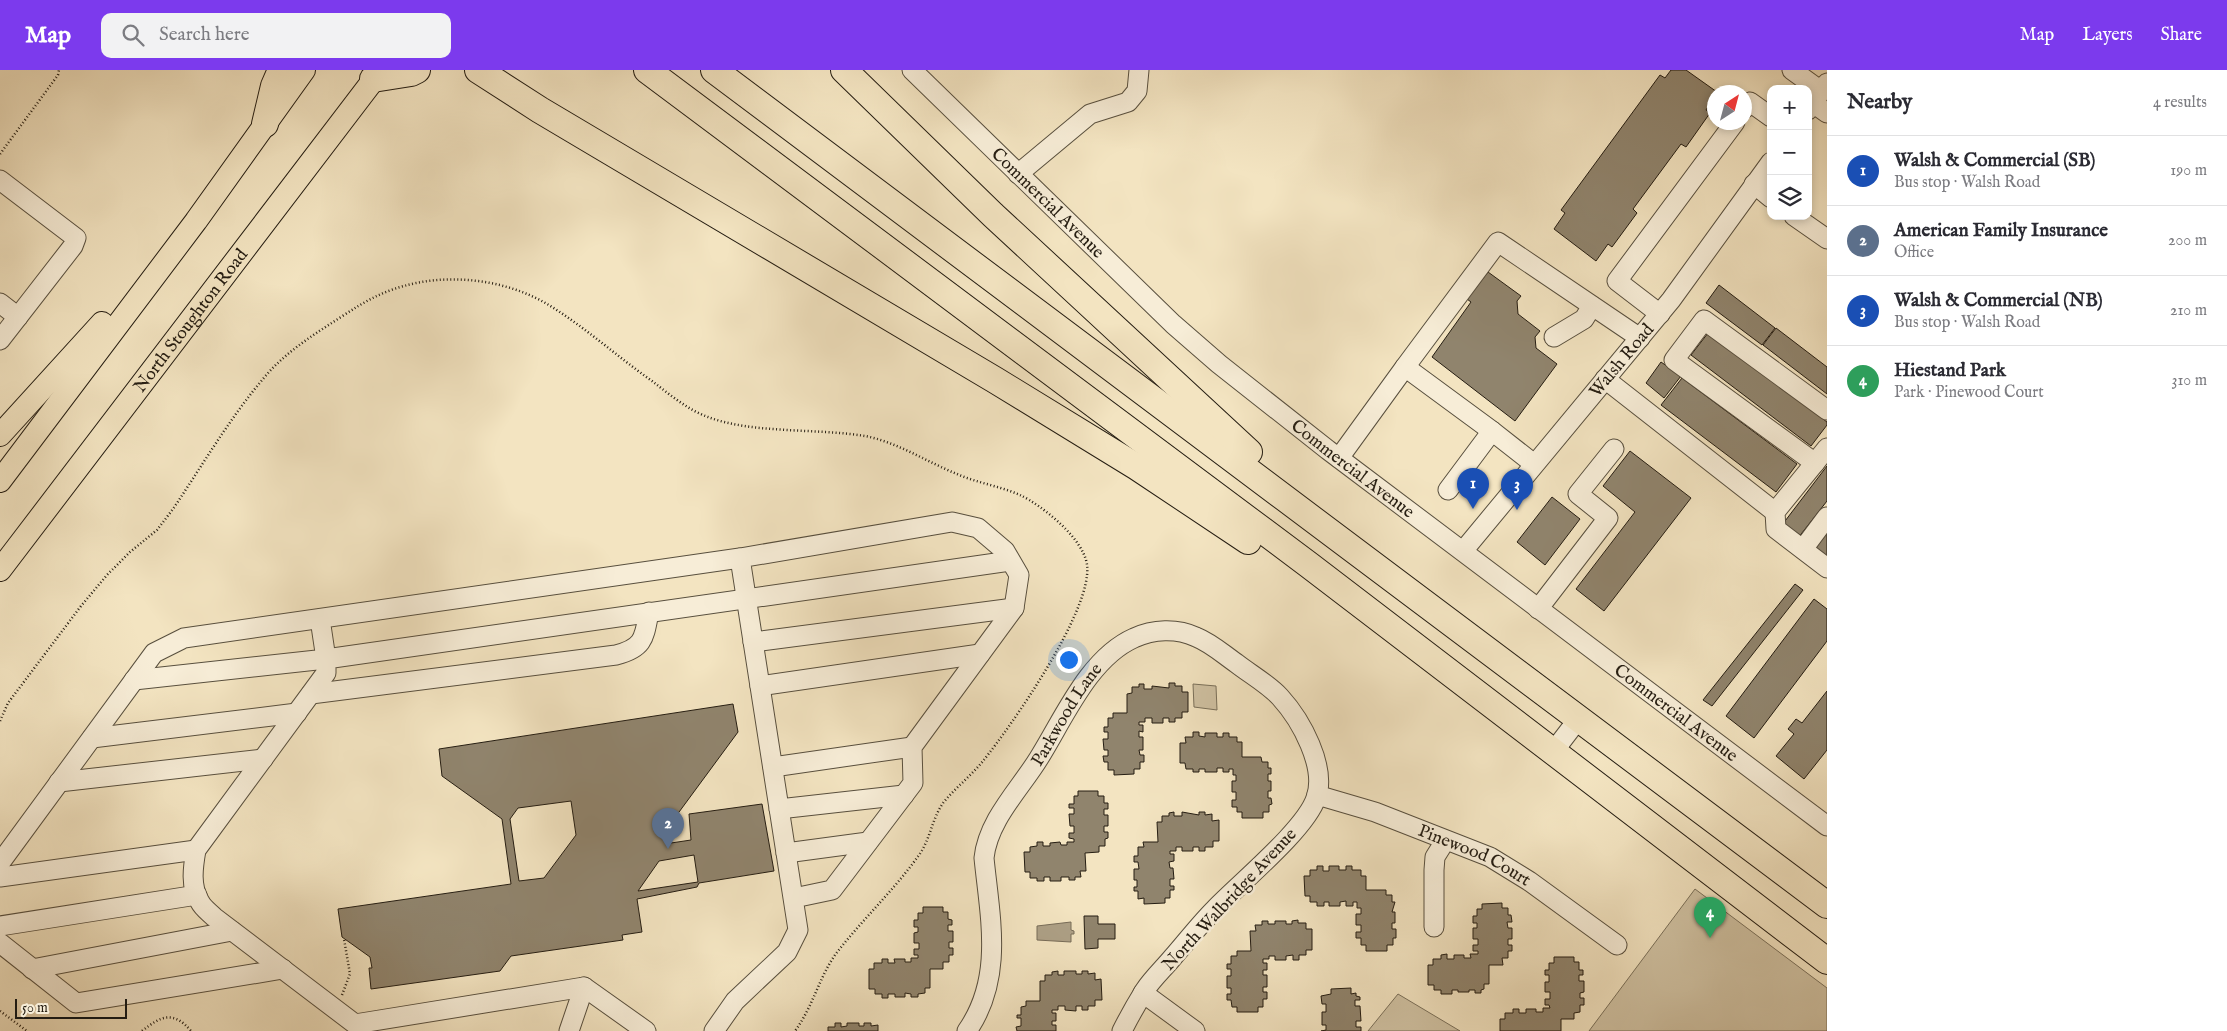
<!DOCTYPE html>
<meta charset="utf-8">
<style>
body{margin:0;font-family:"IM FELL English",serif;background:#f2f2f3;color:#2b2b33}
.controls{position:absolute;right:15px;top:15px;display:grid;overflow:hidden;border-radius:10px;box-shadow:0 2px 8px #0003}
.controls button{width:45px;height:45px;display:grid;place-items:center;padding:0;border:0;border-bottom:1px solid #e1e1e2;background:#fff;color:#2b2b33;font:25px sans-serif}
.compass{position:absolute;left:1707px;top:15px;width:45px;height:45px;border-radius:50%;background:#fff;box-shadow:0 2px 8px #0003;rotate:36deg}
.scale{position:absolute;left:15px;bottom:12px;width:112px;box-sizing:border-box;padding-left:5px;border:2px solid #251d12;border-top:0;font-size:14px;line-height:18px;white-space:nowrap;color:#251d12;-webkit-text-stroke:4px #f7edd7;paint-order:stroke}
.you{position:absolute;left:1068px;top:589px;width:18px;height:18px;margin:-12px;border:4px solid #fff;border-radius:50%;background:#1a73e8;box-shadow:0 0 0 8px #1a73e833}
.badge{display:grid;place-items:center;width:32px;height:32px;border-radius:50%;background:#7c3aed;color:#fff;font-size:16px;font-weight:700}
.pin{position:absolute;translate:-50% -41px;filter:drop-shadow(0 1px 2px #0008)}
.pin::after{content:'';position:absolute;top:26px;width:18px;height:15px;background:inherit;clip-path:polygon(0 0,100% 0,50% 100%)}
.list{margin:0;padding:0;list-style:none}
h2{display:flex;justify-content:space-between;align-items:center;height:65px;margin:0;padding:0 20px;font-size:21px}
h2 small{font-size:16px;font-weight:400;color:#7c7c81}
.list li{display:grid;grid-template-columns:32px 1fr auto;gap:15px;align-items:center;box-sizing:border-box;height:70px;padding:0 20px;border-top:1px solid #e1e1e2}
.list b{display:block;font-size:19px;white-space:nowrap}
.list p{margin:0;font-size:16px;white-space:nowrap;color:#7c7c81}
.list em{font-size:16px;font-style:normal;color:#7c7c81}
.icon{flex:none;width:28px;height:28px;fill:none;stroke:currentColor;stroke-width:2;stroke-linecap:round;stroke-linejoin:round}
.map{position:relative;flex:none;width:1827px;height:961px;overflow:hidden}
header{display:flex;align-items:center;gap:30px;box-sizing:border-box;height:70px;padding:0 25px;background:#7c3aed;color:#fff}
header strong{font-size:24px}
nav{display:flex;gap:28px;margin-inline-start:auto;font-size:18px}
.search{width:350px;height:45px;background:#f2f2f3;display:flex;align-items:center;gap:12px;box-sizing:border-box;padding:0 18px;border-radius:10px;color:#7c7c81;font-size:19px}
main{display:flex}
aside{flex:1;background:#fff}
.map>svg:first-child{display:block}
.green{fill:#d0c2a3;stroke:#7a705a}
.water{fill:#ada086;stroke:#776c58}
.building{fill:#90846d;stroke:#251d12;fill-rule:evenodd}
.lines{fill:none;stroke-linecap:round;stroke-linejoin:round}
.minor-casing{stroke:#584f3e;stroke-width:21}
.major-casing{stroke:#251d12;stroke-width:24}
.highway-casing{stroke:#251d12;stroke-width:28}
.path{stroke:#251d12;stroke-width:2.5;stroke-dasharray:1 2.5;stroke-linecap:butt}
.minor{stroke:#f7edd7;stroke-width:19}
.major{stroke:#f3e4c1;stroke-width:22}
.highway{stroke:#f3e4c1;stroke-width:26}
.labels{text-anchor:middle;stroke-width:5;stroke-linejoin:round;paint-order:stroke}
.street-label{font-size:18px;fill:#251d12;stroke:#f7edd7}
</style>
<header>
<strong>Map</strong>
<div class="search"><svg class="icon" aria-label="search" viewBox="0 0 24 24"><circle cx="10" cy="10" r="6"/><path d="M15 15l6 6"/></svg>Search here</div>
<nav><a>Map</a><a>Layers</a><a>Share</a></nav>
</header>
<main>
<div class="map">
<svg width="1827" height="961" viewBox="0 0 1827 961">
<rect width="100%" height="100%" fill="#f3e4c1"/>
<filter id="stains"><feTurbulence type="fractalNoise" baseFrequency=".004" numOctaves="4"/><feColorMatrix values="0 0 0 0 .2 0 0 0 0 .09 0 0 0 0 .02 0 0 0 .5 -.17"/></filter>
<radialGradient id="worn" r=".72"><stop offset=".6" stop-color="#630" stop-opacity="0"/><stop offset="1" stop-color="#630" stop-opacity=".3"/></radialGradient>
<g class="green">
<polygon points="1193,614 1216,616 1217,640 1194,637"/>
<polygon points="1695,819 1827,918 1827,961 1589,961"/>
<polygon points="1398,924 1460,961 1368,961"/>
</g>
<polygon class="water" points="1071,852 1071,860 1074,861 1074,864 1071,864 1071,872 1037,870 1037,856"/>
<g class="building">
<polygon points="1671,0 1686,0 1717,22 1714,22 1714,28 1706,40 1710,43 1686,77 1681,74 1633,139 1637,143 1612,177 1608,174 1596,191 1554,159 1565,143 1561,140 1660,5 1665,8"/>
<polygon points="1488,202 1521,226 1517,231 1518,244 1540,261 1535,267 1536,278 1557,294 1515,351 1432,287 1471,232 1467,229"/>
<polygon points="1719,215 1775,258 1762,275 1706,233"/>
<polygon points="1776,258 1827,297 1827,324 1763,275"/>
<polygon points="1708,263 1827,352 1827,355 1811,376 1691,285"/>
<polygon points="1661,292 1681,306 1664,328 1646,313"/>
<polygon points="1682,308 1797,394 1776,422 1661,335"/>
<polygon points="1630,381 1691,428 1604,541 1576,519 1635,442 1603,416"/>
<polygon points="1827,396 1827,431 1798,468 1782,455"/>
<polygon points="1552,427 1580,449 1545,495 1517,472"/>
<polygon points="1827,463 1827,490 1814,480"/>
<polygon points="1795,514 1803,520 1712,636 1703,630"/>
<polygon points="1814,529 1827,539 1827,571 1754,668 1726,646"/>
<polygon points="1169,613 1175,613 1175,616 1182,616 1182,622 1188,622 1188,642 1182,642 1182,648 1175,648 1175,652 1169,652 1169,648 1163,648 1163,653 1152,653 1152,648 1145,648 1145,652 1139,652 1139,655 1143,655 1143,662 1139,661 1139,667 1143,667 1143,680 1139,680 1140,685 1144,685 1144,692 1140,692 1140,699 1134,699 1134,704 1114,705 1114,700 1108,700 1108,692 1104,692 1103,686 1108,686 1108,680 1104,680 1103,669 1108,669 1108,662 1104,662 1104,657 1108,657 1108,648 1113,648 1113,643 1127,643 1127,624 1132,623 1132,617 1139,617 1139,614 1144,614 1144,619 1152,619 1152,616 1169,618"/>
<polygon points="1827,621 1827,680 1804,709 1776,686 1794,664 1788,659 1796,649 1802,653"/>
<path d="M733,634L738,662L668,757L671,773L691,770L689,744L762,734L774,801L699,813L697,817L637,829L642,862L622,865L623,870L511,886L500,901L371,919L369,898H372L370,887L342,867L338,839L511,814L502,749L442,706L439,679ZM571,731L576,765L544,808L519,811L510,749L518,738ZM694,785L698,812L638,821L659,791Z"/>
<polygon points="1193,662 1199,662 1199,666 1205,667 1205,663 1217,663 1217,667 1223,667 1223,663 1229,663 1229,667 1237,667 1237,672 1242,672 1242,687 1261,687 1262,692 1268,692 1268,698 1271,698 1271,704 1268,704 1268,711 1271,711 1271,721 1268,721 1268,728 1271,728 1272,734 1269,735 1269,742 1263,742 1263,748 1242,748 1242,742 1237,742 1237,737 1232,737 1232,730 1236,730 1236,722 1232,722 1232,711 1236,711 1236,705 1233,705 1233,699 1229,699 1229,702 1223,702 1223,698 1217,698 1217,702 1205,702 1205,699 1199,699 1199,702 1193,702 1193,699 1186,699 1185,693 1180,693 1180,673 1186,673 1185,667 1193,667"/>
<polygon points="1078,721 1098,721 1098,726 1104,726 1104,733 1108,733 1108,739 1104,739 1104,745 1108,745 1108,756 1104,756 1104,762 1108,762 1108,768 1105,769 1105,776 1099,776 1099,782 1085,783 1086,801 1080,801 1081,807 1075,807 1075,810 1069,810 1069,807 1061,807 1061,811 1050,811 1050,807 1044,807 1044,811 1037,811 1037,808 1030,808 1030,802 1025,802 1024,782 1030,782 1030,777 1037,776 1037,772 1043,772 1043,776 1050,776 1050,773 1060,772 1061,775 1067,775 1067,772 1074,772 1074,769 1069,768 1069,763 1074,763 1074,756 1070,756 1069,744 1074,744 1074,738 1069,738 1069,734 1074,734 1074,726 1078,726"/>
<polygon points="1174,742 1174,746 1182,746 1182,742 1199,745 1199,742 1205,742 1205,745 1212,744 1212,751 1219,750 1219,771 1213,771 1213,777 1205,777 1205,781 1199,781 1199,777 1193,777 1193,781 1182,781 1182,777 1176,777 1176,781 1170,781 1170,784 1174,784 1174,791 1169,792 1170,798 1173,798 1174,809 1170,809 1170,816 1174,816 1174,820 1170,820 1170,828 1165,828 1165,833 1144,834 1144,828 1138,829 1138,821 1134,821 1134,817 1137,817 1137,810 1134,810 1134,799 1139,799 1138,792 1134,792 1134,786 1138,786 1138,777 1144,777 1143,772 1158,772 1157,752 1162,752 1162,746 1169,746 1169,743"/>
<polygon points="1317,796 1323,796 1323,801 1329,801 1329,796 1339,796 1339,800 1346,800 1346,796 1352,796 1352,800 1361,800 1361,806 1366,806 1366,820 1386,820 1386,825 1392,825 1392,832 1395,832 1392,842 1395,842 1395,853 1392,853 1392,859 1396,859 1396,868 1393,868 1393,875 1387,875 1387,881 1366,881 1366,875 1361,875 1361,868 1356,868 1356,862 1361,862 1361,855 1356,855 1356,844 1361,844 1361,838 1357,838 1357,832 1353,832 1353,836 1346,836 1346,831 1340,832 1340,836 1329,836 1329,832 1324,832 1324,836 1317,836 1317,832 1310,832 1310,826 1305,826 1304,806 1310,806 1310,800 1317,800"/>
<polygon points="1502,833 1502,838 1508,838 1508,845 1511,845 1512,852 1507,852 1508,858 1512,858 1512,869 1508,869 1508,875 1512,875 1512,881 1508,881 1508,888 1502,888 1503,895 1489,895 1489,914 1484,914 1484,919 1481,920 1481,923 1475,923 1475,920 1469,920 1469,922 1458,922 1458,920 1452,920 1452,924 1441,924 1441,920 1434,920 1434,915 1428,915 1428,895 1433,895 1433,889 1441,889 1441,885 1447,884 1447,889 1454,889 1454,885 1464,885 1464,888 1471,888 1470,884 1478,884 1478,881 1473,881 1473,875 1478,875 1478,869 1473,869 1473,858 1477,858 1477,853 1473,853 1473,846 1477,846 1477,839 1482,839 1482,834"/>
<polygon points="923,837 943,837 943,842 948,842 948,849 952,850 952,855 948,855 948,861 953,861 953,872 949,872 949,878 953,878 953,885 949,885 949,892 943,892 943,899 930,899 930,918 925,918 925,923 918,924 918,927 911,927 911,924 905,923 905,927 895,927 895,924 888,924 888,928 882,928 882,924 875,924 875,919 869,919 869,899 874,899 874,893 882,893 882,889 888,889 888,893 895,893 894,889 905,889 905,892 911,892 911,888 918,888 918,885 914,885 914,879 919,879 919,873 914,873 914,863 918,862 918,857 914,857 914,850 918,850 918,843 923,843"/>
<polygon points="1084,846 1098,846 1098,854 1115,854 1115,869 1098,869 1098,878 1085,879"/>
<polygon points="1298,850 1298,853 1306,853 1306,859 1312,859 1312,880 1306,880 1306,885 1299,885 1299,890 1293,890 1293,885 1286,886 1286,890 1275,890 1275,886 1269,886 1269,889 1263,889 1263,893 1267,893 1267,900 1263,900 1263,905 1267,905 1267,917 1263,917 1263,922 1267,922 1267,929 1263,929 1263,937 1258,937 1258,942 1237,942 1237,937 1232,937 1231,930 1227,930 1227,924 1231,924 1231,918 1227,918 1227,906 1231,906 1231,899 1227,899 1227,894 1231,894 1231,886 1237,886 1237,881 1251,881 1250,861 1256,861 1255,855 1262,855 1262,851 1268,851 1268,854 1275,854 1275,851 1286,851 1286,854 1292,854 1292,851"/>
<polygon points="1554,887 1574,887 1574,892 1579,892 1579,900 1583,900 1583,905 1579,905 1579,911 1584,911 1584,922 1580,923 1580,928 1584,928 1584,935 1580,935 1580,942 1574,943 1574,949 1561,949 1561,961 1500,961 1500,949 1505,949 1505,943 1513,943 1513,939 1519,939 1519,943 1526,943 1526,939 1536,939 1536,942 1543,942 1543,938 1550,938 1549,935 1545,935 1545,929 1550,929 1550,922 1545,922 1545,912 1549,912 1549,905 1545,905 1545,900 1549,900 1549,893 1554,893"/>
<polygon points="1058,901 1058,905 1064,905 1064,901 1076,901 1076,904 1082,904 1082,901 1088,901 1088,904 1095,903 1095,910 1101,909 1102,930 1095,930 1095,936 1088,936 1088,940 1082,940 1082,936 1076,936 1076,941 1065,940 1065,936 1058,936 1058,940 1052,940 1052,943 1056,943 1056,951 1052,951 1052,955 1056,955 1056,961 1017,961 1016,957 1021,956 1021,948 1017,948 1017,945 1021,945 1021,937 1026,936 1026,931 1040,931 1040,911 1045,911 1045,905 1052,905 1052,902"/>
<polygon points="1351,918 1351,924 1356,923 1356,926 1360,927 1360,930 1355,930 1355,936 1360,936 1361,951 1356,951 1356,957 1361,957 1361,961 1321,961 1326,960 1326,955 1322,955 1322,942 1326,942 1326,934 1322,934 1321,926 1331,924 1331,919"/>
<polygon points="835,953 841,953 841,957 847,956 847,953 859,953 859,956 864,956 864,953 871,953 871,956 878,955 878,961 828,961 828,957 835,957"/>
</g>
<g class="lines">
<g class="minor-casing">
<g id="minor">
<path id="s1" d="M912,0L1173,254L1219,294L1328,380L1827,756"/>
<polyline points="1792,0 1821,21"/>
<polyline points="1813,33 1827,43"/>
<polyline points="1744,39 1750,32 1771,47"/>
<polyline points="1808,40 1827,13"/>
<polyline points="1018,104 1090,44 1128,32 1137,21 1139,0"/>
<polyline points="0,110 76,168 73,176 0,270"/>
<polyline points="1754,114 1771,128"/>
<polyline points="1794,146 1827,169"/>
<polyline points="0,233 18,247"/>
<polyline points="1660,244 1617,211 1735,52"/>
<polyline points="1554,267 1584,249 1592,236"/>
<polyline points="1405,297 1498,172 1640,268"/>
<polyline points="1605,309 1775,442"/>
<polyline points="1827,378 1775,442 1776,459 1827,498"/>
<polyline points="1339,388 1405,297 1492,361"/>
<polyline points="1815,393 1674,290 1704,250 1827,340"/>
<polyline points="1448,420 1492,361 1534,394"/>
<polyline points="1803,479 1827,447"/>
<path id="s2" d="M1463,481L1671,230L1771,92"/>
<polyline points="1538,539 1608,448 1578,424 1614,379"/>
<polyline points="753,572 1014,538"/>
<polyline points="134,610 326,589 320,549"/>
<polyline points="760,616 980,584"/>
<path d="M311,624L616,585C644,578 644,568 649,542"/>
<polyline points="92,668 297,643"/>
<polyline points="1553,682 1579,648"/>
<polyline points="773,697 912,677"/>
<polyline points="59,712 263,689"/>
<path id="s3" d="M1317,725L1375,742L1490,787L1529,811L1617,875"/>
<polyline points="779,739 904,725"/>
<polyline points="786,783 868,772"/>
<polyline points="0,793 154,583 184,568 740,488"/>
<polyline points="0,807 196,780"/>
<polyline points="0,856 197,825"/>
<polyline points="1434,857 1434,800 1435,787 1445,771"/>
<polyline points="0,873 76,933 283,899"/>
<polyline points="32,899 232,861"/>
<polyline points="1143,923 1195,961"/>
<polyline points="569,961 584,917"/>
<path d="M646,961L584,917L355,954L214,847C209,842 203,838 200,832C190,817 193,797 196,780L326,603V589L1010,491"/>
<polyline points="714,961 735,931 787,882 798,860 740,488 952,452 978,458 1005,481 1019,505 1014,538 912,677 913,713 832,820 794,828"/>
<path id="s4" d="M967,961C1004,908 990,848 984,788C988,750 1020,719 1039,688C1064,648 1089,588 1134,568C1153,559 1177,558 1196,567C1211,573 1223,584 1236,593C1250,604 1268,614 1280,627C1301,650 1327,697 1316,728C1306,759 1240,813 1215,839C1200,854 1187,871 1173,887C1164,898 1153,908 1145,920C1137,933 1129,947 1122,961"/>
</g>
</g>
<g class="major-casing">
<g id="major">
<polyline points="0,365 102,253"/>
<polyline points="0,411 196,151 304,0"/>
<path id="s5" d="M0,500L381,0"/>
</g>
</g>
<g class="highway-casing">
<g id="highway">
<polyline points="478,0 540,40 995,310 1137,397 1248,471"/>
<polyline points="647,0 1309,495 1827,891"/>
<polyline points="714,0 1827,835"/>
<polyline points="844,0 993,145 1249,382"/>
<polyline points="373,9 411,3 417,0"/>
<polyline points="265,54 274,16 281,0"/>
</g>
</g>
<g class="path">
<polyline points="0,84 58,5 59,0"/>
<path d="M0,651L8,633L81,536L107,505L130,482L157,460L173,439C202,396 229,349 263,309C284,283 313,265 341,247C367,230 384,220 416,213C461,204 513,212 552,237C587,259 618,287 652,311C669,324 688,340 708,347C753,364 816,358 865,366C897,372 927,392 957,404C977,413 1000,416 1020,425C1043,436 1084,469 1087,495C1093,539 1012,655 983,691C971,706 955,718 943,733C932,749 930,770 919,785C895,819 864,848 838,881C820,904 814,935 795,961"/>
<polyline points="342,925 350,904 344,869"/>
<polyline points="0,941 27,961"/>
<path d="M142,961C161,946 173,940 191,961"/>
</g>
<use href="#minor" class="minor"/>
<use href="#major" class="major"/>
<use href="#highway" class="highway"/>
</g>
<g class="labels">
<g class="street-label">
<text dy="6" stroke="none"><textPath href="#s1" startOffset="190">Commercial Avenue</textPath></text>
<text dy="6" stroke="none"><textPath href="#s5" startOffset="314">North Stoughton Road</textPath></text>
<text dy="6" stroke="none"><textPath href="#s2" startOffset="248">Walsh Road</textPath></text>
<text dy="6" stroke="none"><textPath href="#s1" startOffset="595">Commercial Avenue</textPath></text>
<text dy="6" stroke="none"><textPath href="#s1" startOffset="1000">Commercial Avenue</textPath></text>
<text dy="6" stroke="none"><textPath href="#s4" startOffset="345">Parkwood Lane</textPath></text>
<text dy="6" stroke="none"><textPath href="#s3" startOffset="169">Pinewood Court</textPath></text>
<text transform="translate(1229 829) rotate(-47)" y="6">North Walbridge Avenue</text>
</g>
</g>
<rect width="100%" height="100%" filter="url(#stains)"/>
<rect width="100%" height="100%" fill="url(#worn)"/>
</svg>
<div class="controls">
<button>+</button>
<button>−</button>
<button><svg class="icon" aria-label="layers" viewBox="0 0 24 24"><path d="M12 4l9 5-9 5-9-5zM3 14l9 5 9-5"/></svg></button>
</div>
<svg class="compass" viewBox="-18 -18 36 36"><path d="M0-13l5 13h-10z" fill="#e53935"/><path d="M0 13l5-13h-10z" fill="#7c7c81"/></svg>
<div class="scale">50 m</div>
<div class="you"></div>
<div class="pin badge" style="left:1473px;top:439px;background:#1a4fb4">1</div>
<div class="pin badge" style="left:668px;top:779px;background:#5c6f8a">2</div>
<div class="pin badge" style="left:1517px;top:440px;background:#1a4fb4">3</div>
<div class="pin badge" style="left:1710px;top:868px;background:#2e9e5b">4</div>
</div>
<aside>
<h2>Nearby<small>4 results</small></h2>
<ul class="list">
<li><span class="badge" style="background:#1a4fb4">1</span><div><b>Walsh &amp; Commercial (SB)</b><p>Bus stop · Walsh Road</p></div><em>190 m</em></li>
<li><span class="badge" style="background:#5c6f8a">2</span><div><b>American Family Insurance</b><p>Office</p></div><em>200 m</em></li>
<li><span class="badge" style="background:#1a4fb4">3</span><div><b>Walsh &amp; Commercial (NB)</b><p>Bus stop · Walsh Road</p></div><em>210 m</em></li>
<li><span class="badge" style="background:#2e9e5b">4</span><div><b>Hiestand Park</b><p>Park · Pinewood Court</p></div><em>310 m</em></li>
</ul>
</aside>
</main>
